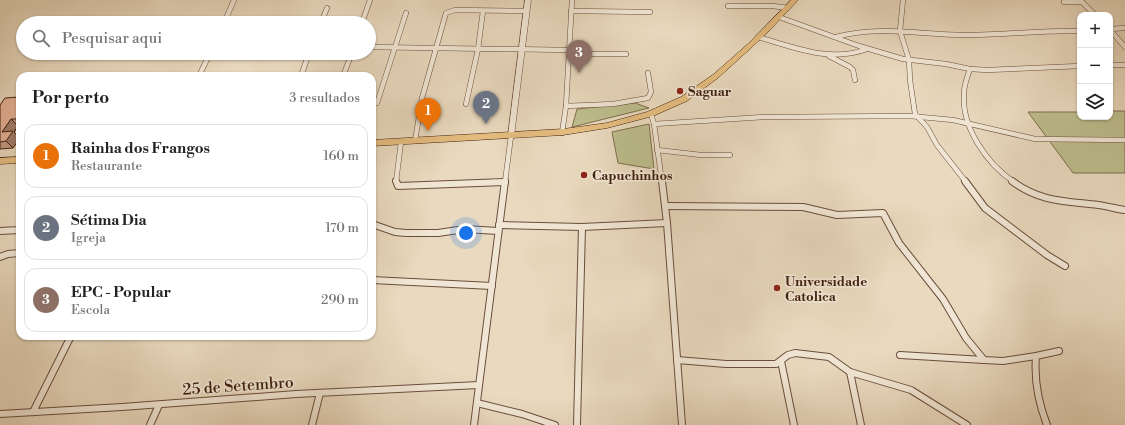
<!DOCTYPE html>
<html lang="pt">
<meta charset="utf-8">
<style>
body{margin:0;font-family:"Libre Bodoni",serif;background:#f6f6f6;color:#222}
.controls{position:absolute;right:12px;top:12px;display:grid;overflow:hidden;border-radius:8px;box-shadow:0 1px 3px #0004}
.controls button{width:36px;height:36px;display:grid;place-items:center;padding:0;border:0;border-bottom:1px solid #e0e0e0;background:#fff;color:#222;font:20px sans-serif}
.you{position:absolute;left:466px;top:233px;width:14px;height:14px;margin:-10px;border:3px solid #fff;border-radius:50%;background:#1a73e8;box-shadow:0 0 0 6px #1a73e833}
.badge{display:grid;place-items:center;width:26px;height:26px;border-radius:50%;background:#7c3aed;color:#fff;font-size:13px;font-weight:700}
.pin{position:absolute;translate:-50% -33px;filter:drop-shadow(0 1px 2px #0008)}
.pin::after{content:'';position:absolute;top:21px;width:14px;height:12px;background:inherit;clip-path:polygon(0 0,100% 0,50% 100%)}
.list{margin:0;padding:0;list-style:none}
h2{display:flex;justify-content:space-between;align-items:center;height:52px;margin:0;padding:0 16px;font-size:17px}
h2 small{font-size:13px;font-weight:400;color:#767676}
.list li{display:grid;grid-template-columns:26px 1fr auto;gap:12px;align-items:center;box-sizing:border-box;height:64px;margin:0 8px 8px;padding:0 8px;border:1px solid #e0e0e0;border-radius:12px}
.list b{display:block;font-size:15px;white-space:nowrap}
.list p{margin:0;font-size:13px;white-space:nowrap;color:#767676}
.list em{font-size:13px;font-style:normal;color:#767676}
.icon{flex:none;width:22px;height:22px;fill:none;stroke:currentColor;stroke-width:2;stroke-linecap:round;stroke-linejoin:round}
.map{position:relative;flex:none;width:1125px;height:425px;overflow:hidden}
.search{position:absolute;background:#fff;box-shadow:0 1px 3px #0004;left:16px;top:16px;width:360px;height:44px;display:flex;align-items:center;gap:10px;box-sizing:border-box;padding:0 14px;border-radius:22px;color:#767676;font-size:15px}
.panel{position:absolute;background:#fff;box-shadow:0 1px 3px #0004;left:16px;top:72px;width:360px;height:268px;border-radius:12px}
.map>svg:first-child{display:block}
.green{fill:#bdbd8d;stroke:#7e6e4e}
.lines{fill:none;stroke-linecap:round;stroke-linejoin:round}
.minor-far1-casing{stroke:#6a4e3c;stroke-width:5.5}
.minor-casing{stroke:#6a4e3c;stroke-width:8}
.tertiary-casing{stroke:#6a4e3c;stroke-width:1}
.primary-casing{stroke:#3f2010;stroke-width:1}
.minor-far1{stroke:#f1e6d5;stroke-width:4.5}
.minor{stroke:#f1e6d5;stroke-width:6}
.tertiary{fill:#f1e6d5;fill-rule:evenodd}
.primary{fill:#e4bc7f;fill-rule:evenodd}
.wall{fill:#c69882;stroke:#3f2010}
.shaded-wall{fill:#a17c6a;stroke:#3f2010}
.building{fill:#e6b197;stroke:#3f2010}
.poi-dot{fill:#8f2418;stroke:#f1e6d5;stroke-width:1.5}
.labels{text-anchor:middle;stroke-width:3.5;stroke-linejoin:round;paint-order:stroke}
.poi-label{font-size:13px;font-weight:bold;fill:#3f2010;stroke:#f1e6d5;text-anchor:start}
.near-street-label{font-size:16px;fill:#3f2010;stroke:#f1e6d5}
</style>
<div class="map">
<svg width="1125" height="425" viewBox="0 0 1125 425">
<rect width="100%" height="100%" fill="#e9d9be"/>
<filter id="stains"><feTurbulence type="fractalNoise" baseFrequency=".005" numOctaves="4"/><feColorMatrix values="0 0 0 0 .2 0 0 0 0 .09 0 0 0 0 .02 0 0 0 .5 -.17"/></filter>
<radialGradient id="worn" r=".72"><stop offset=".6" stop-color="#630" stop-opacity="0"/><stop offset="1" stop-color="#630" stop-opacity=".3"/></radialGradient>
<g class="green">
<polygon points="635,103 649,108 572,127 577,109"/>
<polygon points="1110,111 1125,111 1125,173 1073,173 1028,112 1080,112 1080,117 1110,117"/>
<polygon points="649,124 654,169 618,163 612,132"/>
</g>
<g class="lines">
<g class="minor-far1-casing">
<g id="minor-far1">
<polyline points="903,0 900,31 909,60 910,80 915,114 927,127 937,145 966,182"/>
<polyline points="1080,0 1095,15"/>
<polyline points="1064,2 1082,2"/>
<polyline points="728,6 773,6 788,8"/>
<polyline points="571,11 650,12"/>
<polyline points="779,17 859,46 903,59 946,64 970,69 987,70 1080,66"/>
<polyline points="224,23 234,0"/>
<polyline points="321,23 327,8"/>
<polyline points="362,23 370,0"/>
<polyline points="1110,29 1125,28"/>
<polyline points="1110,30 1125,47"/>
<path d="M758,37C794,47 830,63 867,49"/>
<path d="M836,37C878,25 921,35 964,35C1003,35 1041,30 1080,31"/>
<polyline points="369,47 568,50 585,54 626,54"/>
<polyline points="829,56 850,67 853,70 855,80"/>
<polyline points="1110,65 1125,65"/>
<path d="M970,69C967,77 964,85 964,93C961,127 987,164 1014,182"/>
<polyline points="199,76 210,53"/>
<polyline points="301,76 309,53"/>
<polyline points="343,76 352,53"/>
<polyline points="377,103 406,13"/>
<polyline points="466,104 478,49 483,11"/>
<polyline points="566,106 613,104 648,98 651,92 648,73"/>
<polyline points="651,114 654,124 662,182"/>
<polyline points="654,124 764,117 910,116 953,120 1035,139 1125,140"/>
<polyline points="562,133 566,106 572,0"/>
<polyline points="415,141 422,98 446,13 455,10 527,11"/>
<polyline points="657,150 701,155 730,155"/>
<polyline points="396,182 401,142"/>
<polyline points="492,182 505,182"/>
<polyline points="505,182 511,136"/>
</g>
</g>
<g class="minor-casing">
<g id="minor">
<polyline points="396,181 398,186 505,182"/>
<polyline points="662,181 667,223 682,425"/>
<polyline points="965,181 985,208 1047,255 1065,266"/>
<path d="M1012,181C1040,202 1065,201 1098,205C1107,206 1116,209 1125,210"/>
<polyline points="665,206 803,207 837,215 883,213 899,243 943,299 966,338 984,360 1003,361 1036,356"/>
<polyline points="372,224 395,232 406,233 438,233 465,229 498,231"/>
<polyline points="499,225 582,227 667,223"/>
<polyline points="0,231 20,230"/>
<polyline points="0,257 8,254 20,253"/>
<polyline points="372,280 492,286"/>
<polyline points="900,355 984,360"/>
<polyline points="677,360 726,364 776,364 788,355 795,353 829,357 850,372 911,390 967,425"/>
<polyline points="781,361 794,425"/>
<polyline points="850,372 861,425"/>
<polyline points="477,403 522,414 555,425"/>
<polyline points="33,412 71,336"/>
<polyline points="0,414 122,407 296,394 479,385"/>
<polyline points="150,425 159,405"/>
<polyline points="312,425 320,393"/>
<polyline points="474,425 505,181"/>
<polyline points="577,425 582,227"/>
<path d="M1047,425C1038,402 1034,381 1036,356L1059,351"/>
</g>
</g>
<g class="tertiary-casing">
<polygon id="tertiary" points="525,0 531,0 514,136 511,138 508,136"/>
</g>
<g class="primary-casing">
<g id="primary">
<polygon points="791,0 798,0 765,35 719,77 687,101 653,116 607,128 563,135 372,146 372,140 563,129 607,123 647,112 681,97 714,74 749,43"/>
<polygon points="20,157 20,163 0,164 0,158"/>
</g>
</g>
<use href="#minor-far1" class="minor-far1"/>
<use href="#minor" class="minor"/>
<use href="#tertiary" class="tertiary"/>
<use href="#primary" class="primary"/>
</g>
<polygon class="wall" points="20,97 20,126 18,126 14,132 13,148 0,149 0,105"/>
<g class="shaded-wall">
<polygon points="20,113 20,122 16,119"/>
<polygon points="11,119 18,126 14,132 20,138 13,148 6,141 2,132"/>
</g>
<polygon class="building" points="20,97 20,113 16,119 11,119 2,132 13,131 6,141 0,142 0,105 5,98"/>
<g class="poi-dot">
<circle cx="680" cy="91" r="4"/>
<circle cx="584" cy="175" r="4"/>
<circle cx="777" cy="288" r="4"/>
</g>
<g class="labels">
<g class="poi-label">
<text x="688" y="96">Saguar</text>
<text x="592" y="180">Capuchinhos</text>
<text x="785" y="286">Universidade<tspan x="785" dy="15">Catolica</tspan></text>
</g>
<g class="near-street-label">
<text transform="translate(238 385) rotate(-4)" y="6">25 de Setembro</text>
</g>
</g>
<rect width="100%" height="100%" filter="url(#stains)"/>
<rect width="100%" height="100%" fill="url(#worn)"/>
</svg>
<div class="controls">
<button>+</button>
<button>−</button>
<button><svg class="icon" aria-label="layers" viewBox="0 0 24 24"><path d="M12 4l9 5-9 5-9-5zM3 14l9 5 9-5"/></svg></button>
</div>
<div class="you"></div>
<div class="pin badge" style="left:428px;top:131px;background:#e8710a">1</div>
<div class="pin badge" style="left:486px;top:124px;background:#6b7280">2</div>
<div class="pin badge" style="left:579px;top:73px;background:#8d6e63">3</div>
<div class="search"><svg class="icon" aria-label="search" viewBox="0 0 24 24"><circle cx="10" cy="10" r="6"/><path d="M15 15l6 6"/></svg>Pesquisar aqui</div>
<section class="panel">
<h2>Por perto<small>3 resultados</small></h2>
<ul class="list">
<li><span class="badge" style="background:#e8710a">1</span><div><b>Rainha dos Frangos</b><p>Restaurante</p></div><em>160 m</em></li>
<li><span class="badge" style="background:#6b7280">2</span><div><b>Sétima Dia</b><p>Igreja</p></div><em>170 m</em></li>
<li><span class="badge" style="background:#8d6e63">3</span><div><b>EPC - Popular</b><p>Escola</p></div><em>290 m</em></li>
</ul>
</section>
</div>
